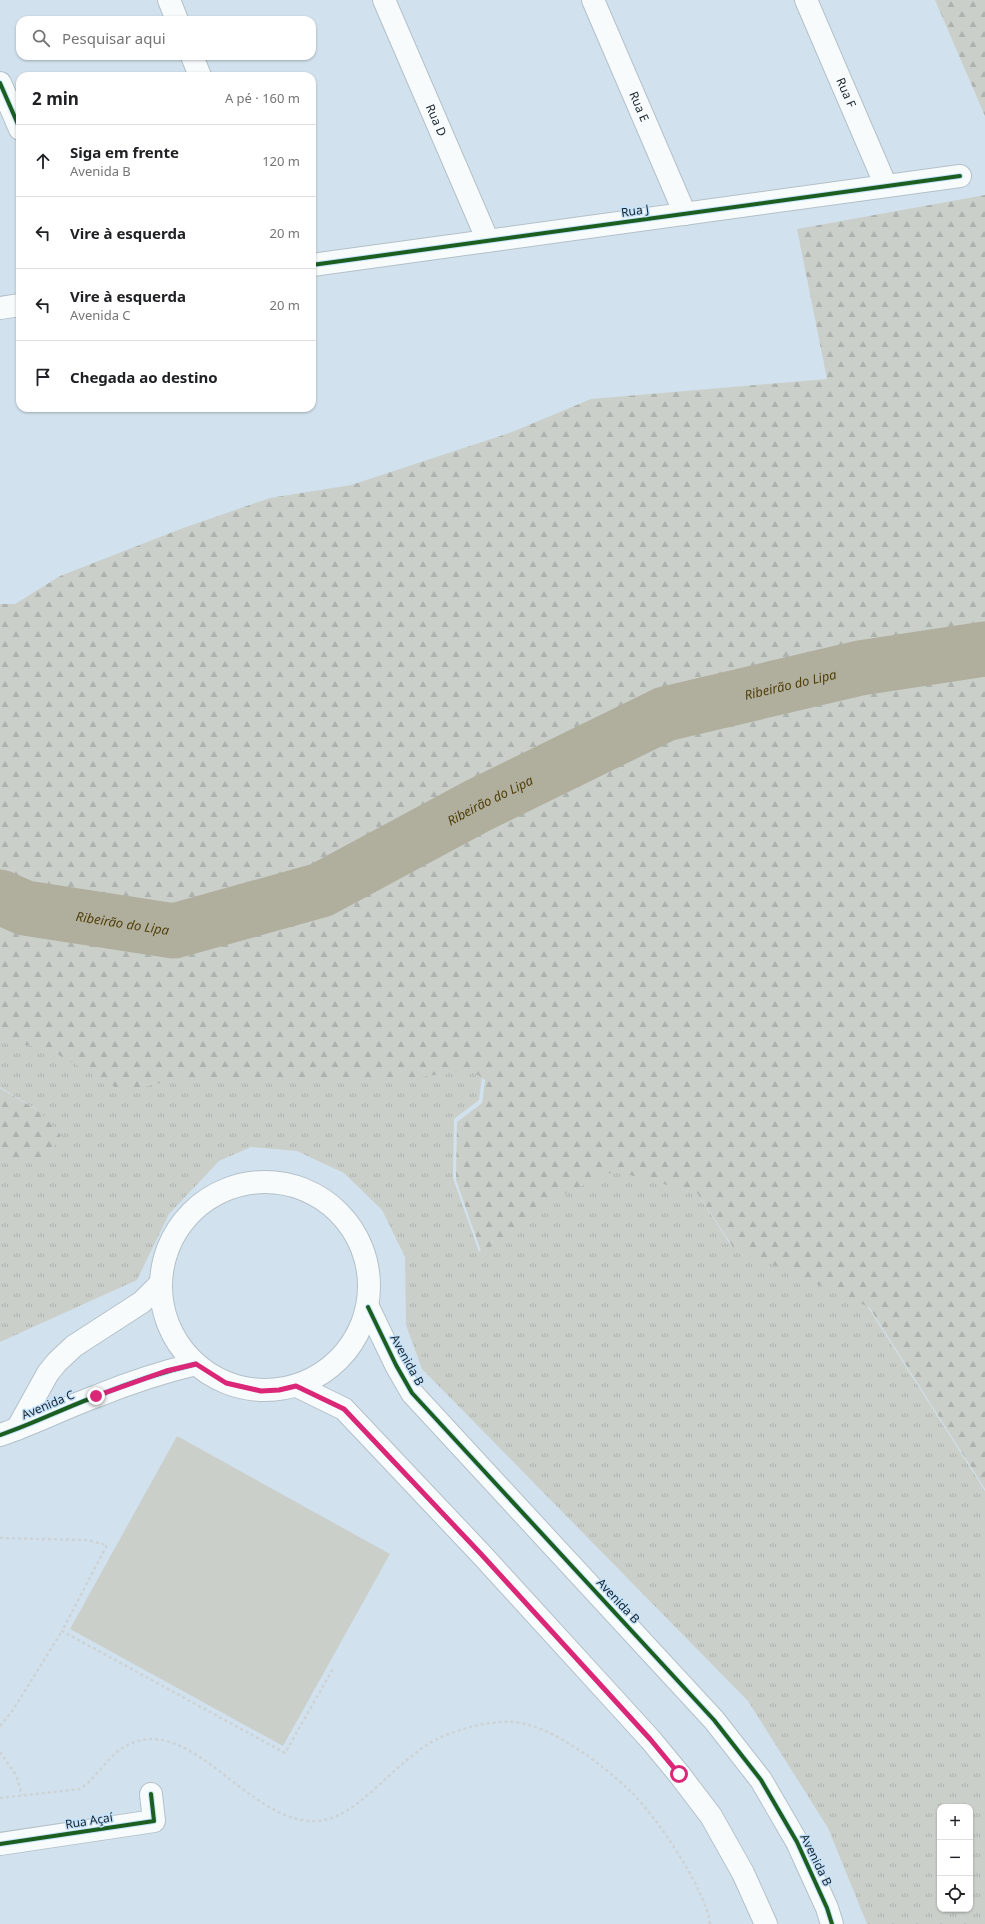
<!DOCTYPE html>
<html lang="pt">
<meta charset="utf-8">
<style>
body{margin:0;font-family:"Noto Sans",sans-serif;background:#f2f2f2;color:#202124}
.controls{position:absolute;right:12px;bottom:12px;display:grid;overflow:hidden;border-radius:8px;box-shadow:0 1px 3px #0004}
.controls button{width:36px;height:36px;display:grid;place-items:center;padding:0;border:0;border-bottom:1px solid #e0e0e0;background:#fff;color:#202124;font:20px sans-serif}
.stop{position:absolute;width:12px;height:12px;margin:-9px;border:3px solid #db2777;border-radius:50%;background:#fff}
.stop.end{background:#db2777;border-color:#fff;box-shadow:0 1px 4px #0008}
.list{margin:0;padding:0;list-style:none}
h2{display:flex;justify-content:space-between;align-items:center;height:52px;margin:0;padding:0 16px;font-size:17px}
h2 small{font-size:13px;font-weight:400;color:#757577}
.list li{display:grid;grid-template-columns:26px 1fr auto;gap:12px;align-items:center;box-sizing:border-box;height:72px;padding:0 16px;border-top:1px solid #e0e0e0}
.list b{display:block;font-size:15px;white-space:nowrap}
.list p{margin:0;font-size:13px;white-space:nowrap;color:#757577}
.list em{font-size:13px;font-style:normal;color:#757577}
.icon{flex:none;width:22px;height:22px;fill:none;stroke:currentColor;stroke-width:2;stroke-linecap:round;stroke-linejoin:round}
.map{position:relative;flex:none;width:985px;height:1924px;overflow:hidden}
.search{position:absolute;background:#fff;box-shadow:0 1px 3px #0004;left:16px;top:16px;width:300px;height:44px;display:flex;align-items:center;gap:10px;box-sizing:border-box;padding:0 14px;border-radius:12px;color:#757577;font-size:15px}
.panel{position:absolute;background:#fff;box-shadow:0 1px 3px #0004;left:16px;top:72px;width:300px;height:340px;border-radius:12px}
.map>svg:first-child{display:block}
.grass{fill:url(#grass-tufts);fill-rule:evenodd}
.forest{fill:url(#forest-firs)}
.pitch{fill:#cbcfca}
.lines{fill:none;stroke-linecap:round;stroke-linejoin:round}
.river{stroke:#b0ae9d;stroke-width:55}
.minor-casing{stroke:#b3c0c9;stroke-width:24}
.path{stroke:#cdd2d5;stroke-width:2.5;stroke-dasharray:3 3;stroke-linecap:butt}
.minor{stroke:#f8fbfc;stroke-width:22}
.cycleway-casing{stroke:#c4e3fb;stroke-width:6}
.cycleway{stroke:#1b5e20;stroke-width:4}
.route{stroke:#db2777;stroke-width:5}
.labels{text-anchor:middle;stroke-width:3;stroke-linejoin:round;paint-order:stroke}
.street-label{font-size:12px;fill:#19242d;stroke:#c4e3fb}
.water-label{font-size:13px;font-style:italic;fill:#52400a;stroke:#c4e3fb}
</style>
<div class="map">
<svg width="985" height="1924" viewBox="0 0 985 1924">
<defs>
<pattern id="grass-tufts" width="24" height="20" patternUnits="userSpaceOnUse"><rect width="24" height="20" fill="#cbcfca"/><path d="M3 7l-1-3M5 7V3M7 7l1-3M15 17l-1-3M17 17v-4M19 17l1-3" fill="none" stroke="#aeb2ae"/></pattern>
<pattern id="forest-firs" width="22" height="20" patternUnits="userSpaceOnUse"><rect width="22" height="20" fill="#cbcfca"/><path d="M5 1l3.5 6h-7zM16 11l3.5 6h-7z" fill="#aeb2ae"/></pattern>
</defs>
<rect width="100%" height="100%" fill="#d1e2ee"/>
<path class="grass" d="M0,1037L165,1078L468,1067L482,1077L479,1100L454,1119L453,1178L479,1252L547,1198L612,1168L695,1190L730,1244L866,1304L985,1491V1924H867L828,1828L748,1701L422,1369L406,1325L405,1257L382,1210L344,1173L297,1151L251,1147L219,1161L169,1214L137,1280L0,1342V1150L58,1132L36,1109L0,1087ZM940,1807H970V1909H940Z"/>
<g class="forest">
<polygon points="935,0 985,0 985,116"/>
<polygon points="985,195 985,1489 869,1307 733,1247 697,1193 615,1171 550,1200 482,1254 456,1180 457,1122 482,1103 485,1080 471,1070 420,1077 357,1080 202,1077 169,1081 139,1088 120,1090 50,1050 0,1039 0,604 15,604 60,576 183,528 270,498 351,485 512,432 591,399 827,379 797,229"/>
<polygon points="0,1088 39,1111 61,1135 48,1158 12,1157 0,1151"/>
</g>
<polygon class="pitch" points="177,1436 390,1554 283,1746 70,1629"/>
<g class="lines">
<path class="river" id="s1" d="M0,897L25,908L174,931L321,890L477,806L665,714L860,668L985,649"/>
<g class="minor-casing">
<g id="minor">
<polyline points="169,0 177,20"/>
<path id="s2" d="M384,0L488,241"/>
<path id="s3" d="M593,0L685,214"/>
<path id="s4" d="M806,0L886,186"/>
<polyline points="192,56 200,76"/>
<polyline points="0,83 20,129"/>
<polyline points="312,265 960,176"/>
<polyline points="0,308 20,305"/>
<circle cx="265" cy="1286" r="104"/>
<polyline points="368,1307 396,1365 412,1393 714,1720 761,1780 797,1842 827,1908 832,1924"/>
<polyline points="297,1386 344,1409 481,1554 650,1739 679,1774 711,1816 743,1873 766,1924"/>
<polyline points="17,1429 48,1373 57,1362 74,1346 142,1302 160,1284"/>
<path d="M0,1435C33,1424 64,1408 97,1396C129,1383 162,1372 196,1364"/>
<polyline points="0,1844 154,1821 151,1794"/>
</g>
</g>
<g class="path">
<polyline points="0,1538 87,1540 107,1545 62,1631 285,1753 334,1667"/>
<polyline points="0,1726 13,1710 62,1631"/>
<polyline points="0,1752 16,1775 22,1795"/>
<path d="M0,1798L80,1789C99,1776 109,1753 130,1744C192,1715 249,1823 315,1821C345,1820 368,1794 389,1776C402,1764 415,1752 430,1743C439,1737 452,1733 463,1729C480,1724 497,1721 514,1722C553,1726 603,1765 630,1791C656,1816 706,1889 710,1924"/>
</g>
<use href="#minor" class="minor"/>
<g class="cycleway-casing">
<g id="cycleway">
<polyline points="0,83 20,129"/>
<polyline points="312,265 960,176"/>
<polyline points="368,1307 396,1365 412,1393 714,1720 761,1780 797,1842 827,1908 832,1924"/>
<path d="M0,1435C33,1424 64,1408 97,1396C129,1383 162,1372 196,1364"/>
<polyline points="0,1844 154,1821 151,1794"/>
</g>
</g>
<use href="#cycleway" class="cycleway"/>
</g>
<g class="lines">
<polyline class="route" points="96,1396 166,1371 196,1364 226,1383 261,1391 279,1390 296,1386 344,1409 481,1554 650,1739 679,1774"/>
</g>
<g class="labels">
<g class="street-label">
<text dy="4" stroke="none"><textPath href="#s4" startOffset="101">Rua F</textPath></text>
<text dy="4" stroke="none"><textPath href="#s3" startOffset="116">Rua E</textPath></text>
<text dy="4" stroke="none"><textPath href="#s2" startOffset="131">Rua D</textPath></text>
<text transform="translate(635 211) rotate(-8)" y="4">Rua J</text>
<text transform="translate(407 1360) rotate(61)" y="4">Avenida B</text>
<text transform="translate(48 1405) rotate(-23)" y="4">Avenida C</text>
<text transform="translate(618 1601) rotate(47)" y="4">Avenida B</text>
<text transform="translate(89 1821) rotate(-9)" y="4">Rua Açaí</text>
<text transform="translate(816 1860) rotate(64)" y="4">Avenida B</text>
</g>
<g class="water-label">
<text dy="5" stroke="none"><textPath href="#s1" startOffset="846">Ribeirão do Lipa</textPath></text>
<text dy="5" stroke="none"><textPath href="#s1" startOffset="522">Ribeirão do Lipa</textPath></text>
<text dy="5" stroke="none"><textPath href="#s1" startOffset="126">Ribeirão do Lipa</textPath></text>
</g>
</g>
</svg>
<div class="controls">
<button>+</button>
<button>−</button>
<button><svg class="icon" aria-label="locate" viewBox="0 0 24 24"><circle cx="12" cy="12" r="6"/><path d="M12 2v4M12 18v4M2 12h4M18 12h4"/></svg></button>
</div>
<div class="stop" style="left:679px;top:1774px"></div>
<div class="stop end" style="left:96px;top:1396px"></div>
<div class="search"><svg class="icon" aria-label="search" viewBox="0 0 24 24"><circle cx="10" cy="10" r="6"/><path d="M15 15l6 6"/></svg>Pesquisar aqui</div>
<section class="panel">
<h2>2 min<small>A pé · 160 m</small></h2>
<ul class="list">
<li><svg class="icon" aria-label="ahead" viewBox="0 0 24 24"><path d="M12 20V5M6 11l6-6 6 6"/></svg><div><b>Siga em frente</b><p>Avenida B</p></div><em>120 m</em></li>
<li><svg class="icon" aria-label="left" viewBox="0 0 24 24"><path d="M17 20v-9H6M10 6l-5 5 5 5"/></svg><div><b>Vire à esquerda</b></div><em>20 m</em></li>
<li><svg class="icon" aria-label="left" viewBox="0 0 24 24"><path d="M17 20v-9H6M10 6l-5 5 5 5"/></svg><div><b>Vire à esquerda</b><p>Avenida C</p></div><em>20 m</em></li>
<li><svg class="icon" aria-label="arrive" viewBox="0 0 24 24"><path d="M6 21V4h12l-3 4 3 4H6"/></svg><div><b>Chegada ao destino</b></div></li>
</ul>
</section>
</div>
